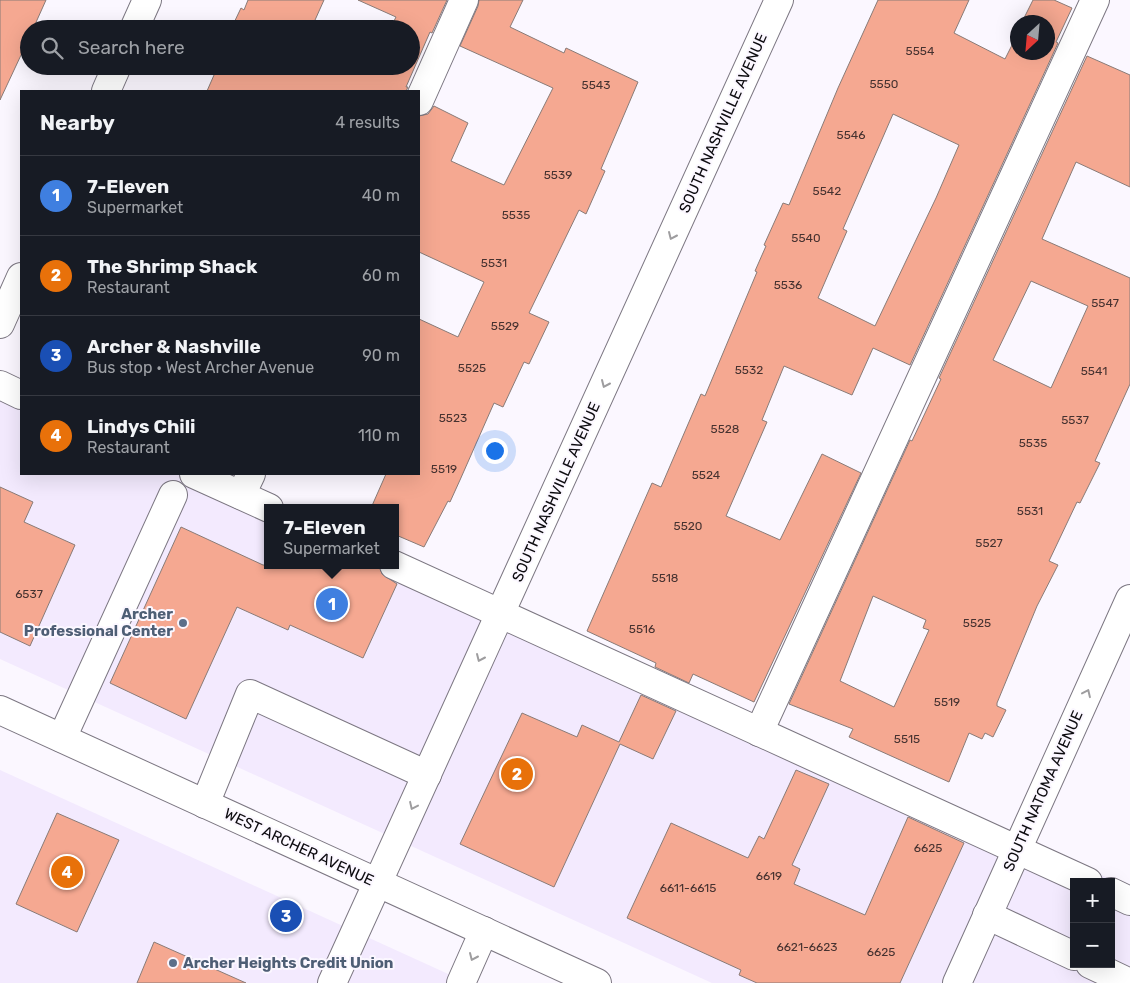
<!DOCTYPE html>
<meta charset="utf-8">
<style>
body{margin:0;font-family:Rubik,sans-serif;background:#20242c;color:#f1f3f6}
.controls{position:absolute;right:15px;bottom:15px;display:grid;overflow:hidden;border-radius:0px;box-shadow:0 5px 20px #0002}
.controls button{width:45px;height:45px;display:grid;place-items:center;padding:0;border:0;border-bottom:1px solid #363941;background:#171b24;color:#f1f3f6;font:25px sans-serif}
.compass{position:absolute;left:1010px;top:15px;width:45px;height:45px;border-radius:50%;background:#171b24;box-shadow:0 5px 20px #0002;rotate:206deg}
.you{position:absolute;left:494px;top:450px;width:18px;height:18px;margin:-12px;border:4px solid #fff;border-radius:50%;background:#1a73e8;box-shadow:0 0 0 8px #1a73e833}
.badge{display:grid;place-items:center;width:32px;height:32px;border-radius:50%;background:#db2777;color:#fff;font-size:16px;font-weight:700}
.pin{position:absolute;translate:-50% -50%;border:2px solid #fff;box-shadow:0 1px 5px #0006}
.popup{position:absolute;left:264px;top:504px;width:135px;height:65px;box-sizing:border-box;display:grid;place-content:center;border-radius:0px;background:#171b24;filter:drop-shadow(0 1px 4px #0005);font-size:16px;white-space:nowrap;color:#9ea1a6}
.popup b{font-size:19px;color:#f1f3f6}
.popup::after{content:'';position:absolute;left:50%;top:100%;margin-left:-10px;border:10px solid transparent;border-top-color:#171b24}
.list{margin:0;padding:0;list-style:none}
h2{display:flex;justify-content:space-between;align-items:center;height:65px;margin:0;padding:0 20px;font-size:21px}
h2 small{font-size:16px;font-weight:400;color:#9ea1a6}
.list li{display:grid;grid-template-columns:32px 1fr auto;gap:15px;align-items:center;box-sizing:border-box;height:80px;padding:0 20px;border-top:1px solid #363941}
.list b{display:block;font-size:19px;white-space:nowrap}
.list p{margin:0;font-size:16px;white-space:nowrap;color:#9ea1a6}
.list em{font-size:16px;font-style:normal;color:#9ea1a6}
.icon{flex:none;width:28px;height:28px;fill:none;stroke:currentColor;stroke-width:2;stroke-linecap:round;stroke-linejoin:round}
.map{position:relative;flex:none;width:1130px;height:983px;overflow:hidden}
.search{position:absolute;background:#171b24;box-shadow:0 5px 20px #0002;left:20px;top:20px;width:400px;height:55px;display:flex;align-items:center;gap:12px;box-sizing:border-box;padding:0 18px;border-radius:28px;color:#9ea1a6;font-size:19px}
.panel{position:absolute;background:#171b24;box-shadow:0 5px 20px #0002;left:20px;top:90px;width:400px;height:385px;border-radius:0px}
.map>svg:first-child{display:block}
.built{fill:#f3eafe;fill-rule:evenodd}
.building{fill:#f5a891;stroke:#897b77;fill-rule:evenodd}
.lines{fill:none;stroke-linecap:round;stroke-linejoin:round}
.minor-casing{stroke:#7c7782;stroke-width:30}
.major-casing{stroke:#7c7782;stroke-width:30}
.minor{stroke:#fff;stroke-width:28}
.major{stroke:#fff;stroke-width:28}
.oneway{stroke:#9e9d9f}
.service-dot{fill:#5c6f8a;stroke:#fbf7ff;stroke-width:2}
.labels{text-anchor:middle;stroke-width:4;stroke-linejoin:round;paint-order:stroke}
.number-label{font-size:12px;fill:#463230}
.street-label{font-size:15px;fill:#0c0b0f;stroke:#fbf7ff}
.service-label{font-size:15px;font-weight:bold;fill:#4e5e75;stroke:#fbf7ff;text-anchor:end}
</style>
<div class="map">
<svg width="1130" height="983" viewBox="0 0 1130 983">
<rect width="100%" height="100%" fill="#fbf7ff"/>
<g class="built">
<path d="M0,375L21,385V474H218L292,508H268V565H396V555L1130,888V983H712L0,659ZM1074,882H1111V964H1074Z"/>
<polygon points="0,770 468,983 0,983"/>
</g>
<g class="building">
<polygon points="0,0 46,0 33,29 29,29 29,38 0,100"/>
<polygon points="248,0 324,0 311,29 231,29 241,8 244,10"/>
<polygon points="358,0 447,0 432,33 430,32 406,87 408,87 406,91 207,91 218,66 363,66 372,70 374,66 411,66 411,29 390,29 396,17"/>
<polygon points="479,0 523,0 510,27 564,53 566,48 638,82 601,169 605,171 586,214 579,210 529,313 549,322 529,364 524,362 503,407 494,403 460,480 450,502 448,501 424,547 396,535 396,508 371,508 386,474 419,474 419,319 458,337 484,282 419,252 419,116 428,114 434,106 468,123 451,161 504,185 553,88 460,46 478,6"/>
<path d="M878,0H969L954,33L1005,59L1018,33V52H1048V22H1022L1033,0H1054L1072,8L1056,42L1058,43L910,365L873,348L852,395L784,366L762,420L767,422L726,516L780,540L822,454L861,473L754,702L693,674L689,683L655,667L656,663L587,631L652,483L661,487L701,394L705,396L757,272L755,271L766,246L764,245L783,203L789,205L838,88ZM893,114L959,145L936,198L875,326L818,298L847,231L843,229Z"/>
<path d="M1087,56L1130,75V187L1076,162L1042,239L1130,278V384L1095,461L1100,463L1080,503L1077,502L1049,561L1058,565L1037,606L997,703V706L1006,710L993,737L985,733L982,739L969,733L949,782L849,737L853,729L789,704L910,440L912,441L941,379L939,378ZM1031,281L1088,306L1051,388L993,360ZM873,596L926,620L923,628L929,630L894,707L840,681Z"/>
<polygon points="0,487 33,502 24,522 75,545 30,646 0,632"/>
<polygon points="181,527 263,565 379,565 382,574 397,584 363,658 290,625 288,630 237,607 186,719 110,683"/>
<polygon points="641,695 676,711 653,759 620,744 554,887 460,844 522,713 577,737 582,725 619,742"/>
<polygon points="796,770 829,784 792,865 800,869 794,884 865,915 908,817 964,843 900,983 757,983 739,975 741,970 627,918 671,823 748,858 759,836 764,839"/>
<polygon points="57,813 119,840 77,932 16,904"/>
<polygon points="154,942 246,983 137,983"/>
</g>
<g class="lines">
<g class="minor-casing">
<g id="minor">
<polyline points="134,29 147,0"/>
<polyline points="106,91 117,66"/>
<polyline points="419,101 464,0"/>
<polyline points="0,324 21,277"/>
<polyline points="0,385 21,395"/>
<polyline points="194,474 269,508"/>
<polyline points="241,495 251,474"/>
<polyline points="394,565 1088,882"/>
<polyline points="759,732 1095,0"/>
<polyline points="62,738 173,495"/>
<polyline points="205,804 250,694 427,775"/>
<polyline points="1111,892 1130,901"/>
<polyline points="987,915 1074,956"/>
<polyline points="1090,964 1130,983"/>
<polyline points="332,983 779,0"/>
<polyline points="461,983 484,931"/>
<polyline points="957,983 1130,599"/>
</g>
</g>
<g class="major-casing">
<polyline id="major" points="0,710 597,983"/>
</g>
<use href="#minor" class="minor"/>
<use href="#major" class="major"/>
</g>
<defs><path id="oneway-chevron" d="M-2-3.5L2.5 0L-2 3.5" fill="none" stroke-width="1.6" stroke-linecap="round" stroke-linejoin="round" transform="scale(1.25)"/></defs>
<g class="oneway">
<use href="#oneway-chevron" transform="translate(672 236) rotate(114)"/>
<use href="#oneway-chevron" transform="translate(605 384) rotate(114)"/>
<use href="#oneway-chevron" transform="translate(480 658) rotate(114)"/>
<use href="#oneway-chevron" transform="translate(1087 693) rotate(-65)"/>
<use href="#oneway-chevron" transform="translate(413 806) rotate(115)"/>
<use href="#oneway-chevron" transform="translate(473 957) rotate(114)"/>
</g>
<g class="service-dot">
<circle cx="183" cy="623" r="5"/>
<circle cx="173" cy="963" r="5"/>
</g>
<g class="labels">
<g class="number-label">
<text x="920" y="55">5554</text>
<text x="884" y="88">5550</text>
<text x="596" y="89">5543</text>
<text x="851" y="139">5546</text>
<text x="558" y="179">5539</text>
<text x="827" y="195">5542</text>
<text x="516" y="219">5535</text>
<text x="806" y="242">5540</text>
<text x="494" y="267">5531</text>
<text x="788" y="289">5536</text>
<text x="1105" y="307">5547</text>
<text x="505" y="330">5529</text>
<text x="472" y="372">5525</text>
<text x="749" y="374">5532</text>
<text x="1094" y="375">5541</text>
<text x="453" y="422">5523</text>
<text x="1075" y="424">5537</text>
<text x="725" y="433">5528</text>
<text x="1033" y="447">5535</text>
<text x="444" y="473">5519</text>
<text x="706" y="479">5524</text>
<text x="1030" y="515">5531</text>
<text x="688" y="530">5520</text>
<text x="989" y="547">5527</text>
<text x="665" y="582">5518</text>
<text x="29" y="598">6537</text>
<text x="977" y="627">5525</text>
<text x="642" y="633">5516</text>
<text x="947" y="706">5519</text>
<text x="907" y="743">5515</text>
<text x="928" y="852">6625</text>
<text x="769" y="880">6619</text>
<text x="688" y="892">6611-6615</text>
<text x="807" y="951">6621-6623</text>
<text x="881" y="956">6625</text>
</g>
<g class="street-label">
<text transform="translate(723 123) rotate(-66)" y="5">SOUTH NASHVILLE AVENUE</text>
<text transform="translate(556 492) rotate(-66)" y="5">SOUTH NASHVILLE AVENUE</text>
<text transform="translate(1043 791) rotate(-66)" y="5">SOUTH NATOMA AVENUE</text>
<text transform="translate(299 847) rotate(25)" y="5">WEST ARCHER AVENUE</text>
</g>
<g class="service-label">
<text x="173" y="619">Archer<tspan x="173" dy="17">Professional Center</tspan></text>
<text x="183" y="968" text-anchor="start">Archer Heights Credit Union</text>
</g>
</g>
</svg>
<div class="controls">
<button>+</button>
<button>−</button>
</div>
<svg class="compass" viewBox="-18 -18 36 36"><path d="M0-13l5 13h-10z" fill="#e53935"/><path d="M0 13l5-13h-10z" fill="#9ea1a6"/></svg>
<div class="you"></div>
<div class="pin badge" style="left:332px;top:604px;background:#3f7fe0">1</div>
<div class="popup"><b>7-Eleven</b>Supermarket</div>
<div class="pin badge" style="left:517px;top:774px;background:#e8710a">2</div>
<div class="pin badge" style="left:286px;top:916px;background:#1a4fb4">3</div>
<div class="pin badge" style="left:67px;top:872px;background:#e8710a">4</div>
<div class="search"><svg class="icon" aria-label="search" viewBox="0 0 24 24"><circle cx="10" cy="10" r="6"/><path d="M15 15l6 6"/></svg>Search here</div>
<section class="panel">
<h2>Nearby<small>4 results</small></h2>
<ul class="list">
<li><span class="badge" style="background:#3f7fe0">1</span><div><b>7-Eleven</b><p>Supermarket</p></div><em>40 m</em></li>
<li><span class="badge" style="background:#e8710a">2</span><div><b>The Shrimp Shack</b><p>Restaurant</p></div><em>60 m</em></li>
<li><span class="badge" style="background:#1a4fb4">3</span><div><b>Archer &amp; Nashville</b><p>Bus stop · West Archer Avenue</p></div><em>90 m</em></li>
<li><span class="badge" style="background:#e8710a">4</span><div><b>Lindys Chili</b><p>Restaurant</p></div><em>110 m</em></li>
</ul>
</section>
</div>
